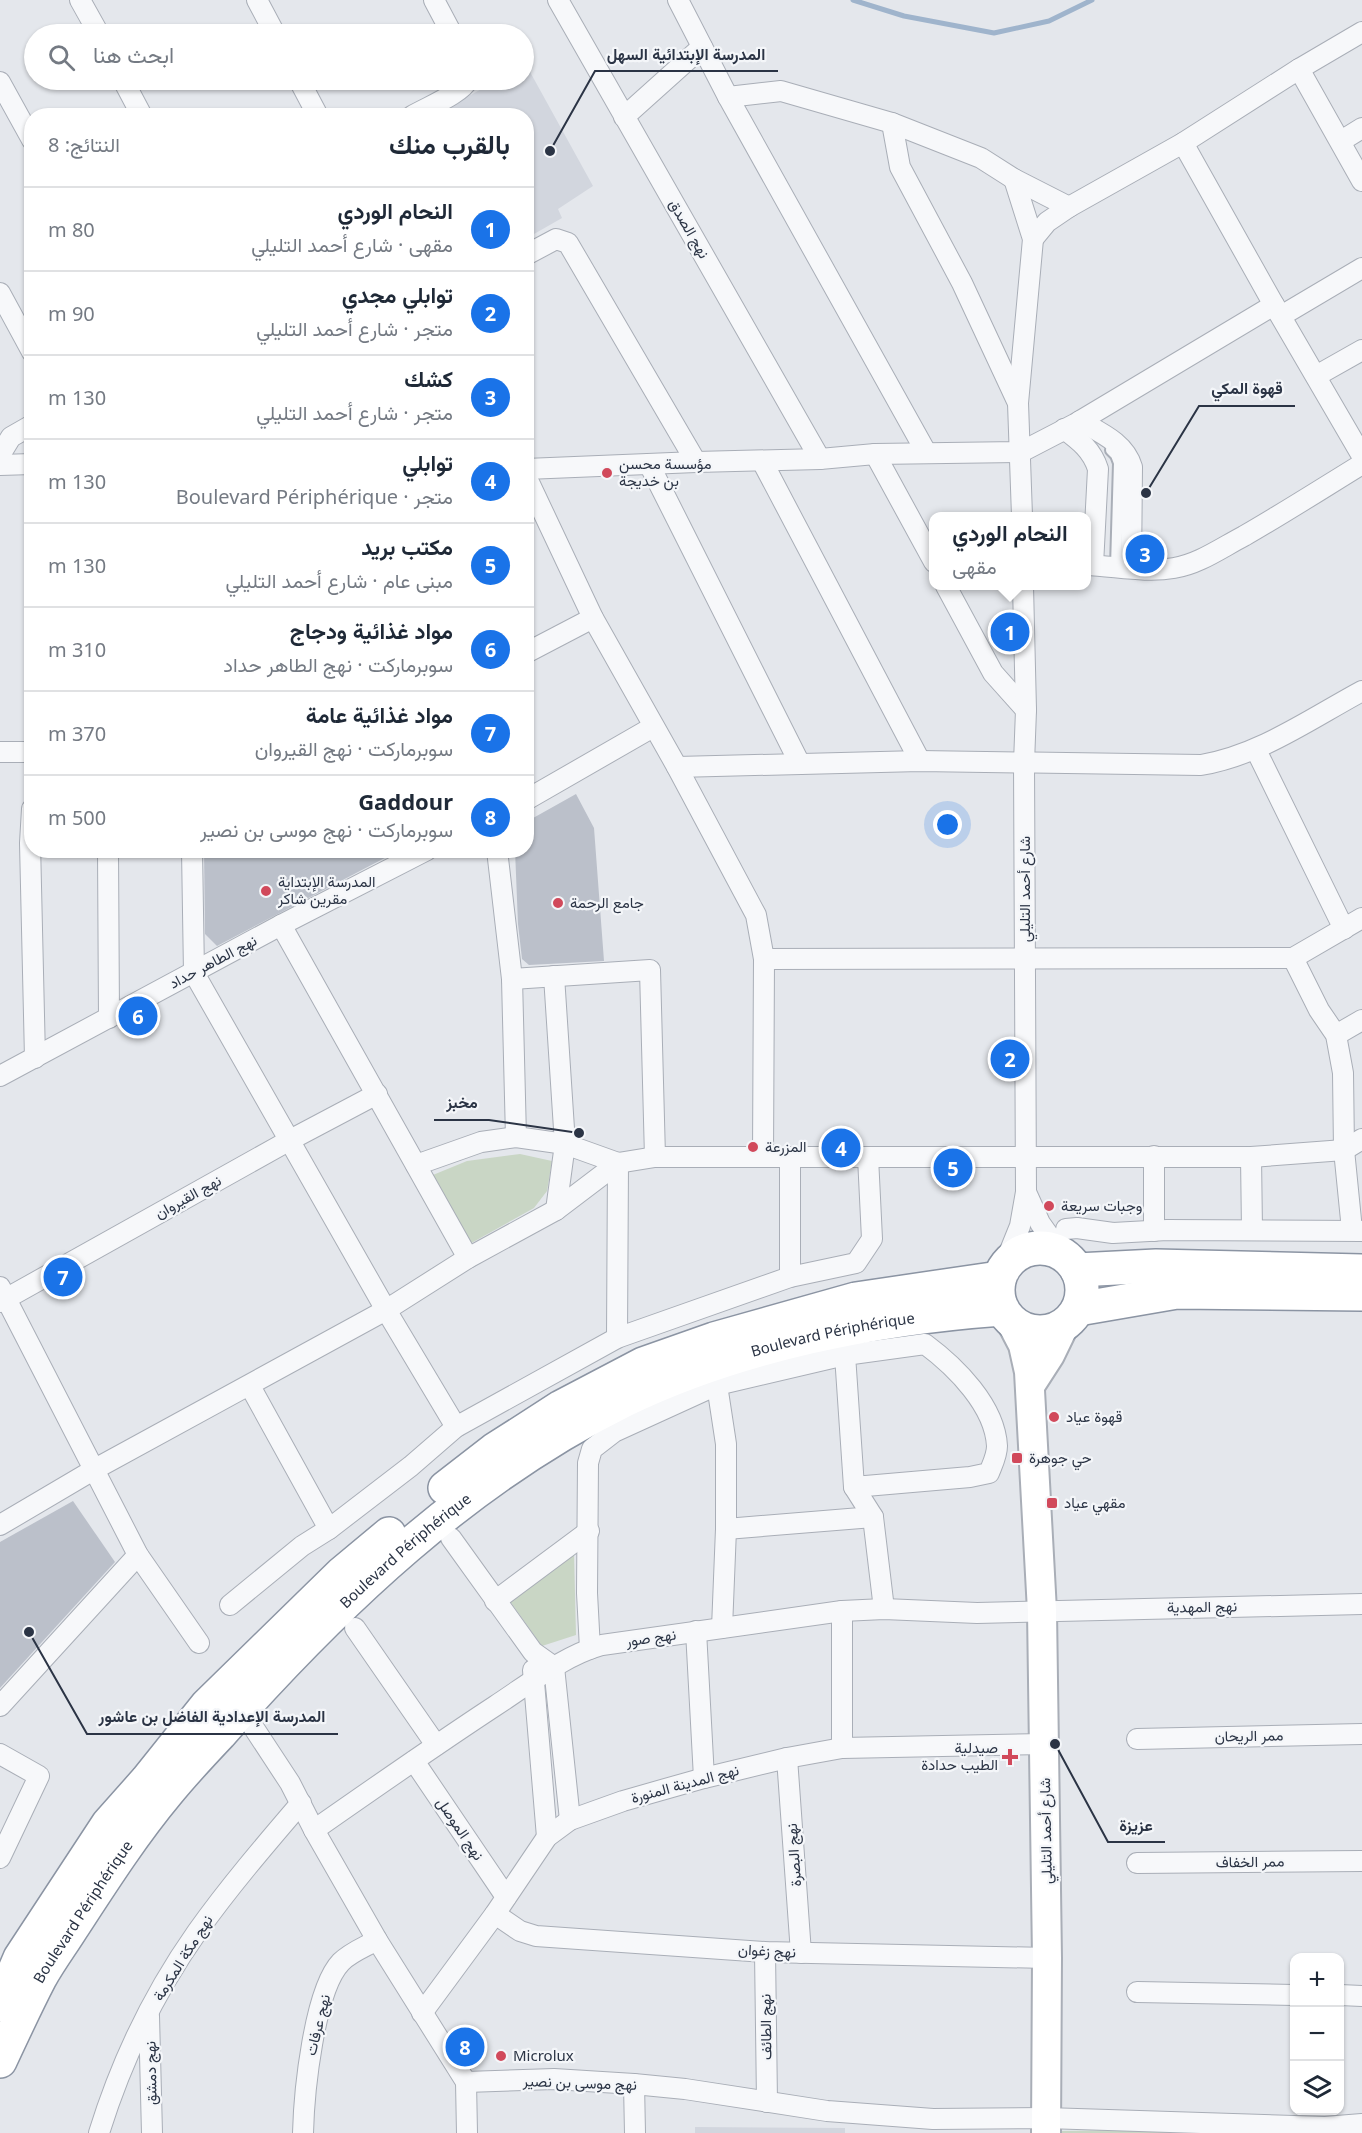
<!DOCTYPE html>
<html lang="ar">
<meta charset="utf-8">
<style>
body{margin:0;font-family:"Noto Sans",Vazirmatn,sans-serif;background:#f2f2f3;color:#1f2937;direction:rtl}
.controls{position:absolute;right:18px;bottom:18px;display:grid;overflow:hidden;border-radius:12px;box-shadow:0 2px 4px #0004}
.controls button{width:54px;height:54px;display:grid;place-items:center;padding:0;border:0;border-bottom:2px solid #e0e1e3;background:#fff;color:#1f2937;font:30px sans-serif}
.you{position:absolute;left:948px;top:825px;width:21px;height:21px;margin:-15px;border:4px solid #fff;border-radius:50%;background:#1a73e8;box-shadow:0 0 0 9px #1a73e833}
.badge{display:grid;place-items:center;width:39px;height:39px;border-radius:50%;background:#1a73e8;color:#fff;font-size:20px;font-weight:700}
.pin{position:absolute;translate:-50% -50%;border:3px solid #fff;box-shadow:0 2px 6px #0006}
.popup{position:absolute;left:929px;top:512px;width:162px;height:78px;box-sizing:border-box;display:grid;place-content:center;border-radius:12px;background:#fff;filter:drop-shadow(0 2px 4px #0005);font-size:20px;white-space:nowrap;color:#747a83}
.popup b{font-size:22px;color:#1f2937}
.popup::after{content:'';position:absolute;left:50%;top:100%;margin-left:-12px;border:12px solid transparent;border-top-color:#fff}
.list{margin:0;padding:0;list-style:none}
h2{display:flex;justify-content:space-between;align-items:center;height:78px;margin:0;padding:0 24px;font-size:26px}
h2 small{font-size:20px;font-weight:400;color:#747a83}
.list li{display:grid;grid-template-columns:39px 1fr auto;gap:18px;align-items:center;box-sizing:border-box;height:84px;padding:0 24px;border-top:2px solid #e0e1e3}
.list b{display:block;font-size:22px;white-space:nowrap}
.list p{margin:0;font-size:20px;white-space:nowrap;color:#747a83}
.list em{font-size:20px;font-style:normal;color:#747a83}
.icon{flex:none;width:33px;height:33px;fill:none;stroke:currentColor;stroke-width:2;stroke-linecap:round;stroke-linejoin:round}
.map{position:relative;flex:none;width:1362px;height:2133px;overflow:hidden;direction:ltr}
.search{position:absolute;background:#fff;box-shadow:0 2px 4px #0004;left:24px;top:24px;width:510px;height:66px;display:flex;align-items:center;gap:15px;box-sizing:border-box;padding:0 21px;border-radius:33px;color:#747a83;font-size:22px}
.panel{position:absolute;background:#fff;box-shadow:0 2px 4px #0004;left:24px;top:108px;width:510px;height:750px;border-radius:24px;direction:rtl}
.map>svg:first-child{display:block}
.built{fill:#d2d6de}
.green{fill:#c9d6c5}
.lines{fill:none;stroke-linecap:round;stroke-linejoin:round}
.stream{stroke:#9fb4cc;stroke-width:5}
.building{fill:#bbc0ca}
.lane-casing{stroke:#a9aeb7;stroke-width:14}
.street-casing{stroke:#a9aeb7;stroke-width:22}
.secondary-casing{stroke:#a9aeb7;stroke-width:32}
.highway-casing{stroke:#8b94a3;stroke-width:36}
.lane{stroke:#f7f8fa;stroke-width:10}
.street{stroke:#f7f8fa;stroke-width:20}
.secondary{stroke:#fff;stroke-width:28}
.highway{stroke:#fff;stroke-width:33}
.poi-dot{fill:#d1495b;stroke:#f4f6f9;stroke-width:2}
.labels{text-anchor:middle;stroke-width:4.5;stroke-linejoin:round;paint-order:stroke}
.street-label{font-size:15px;fill:#2b3445;stroke:#f4f6f9}
.poi-label{font-size:15px;fill:#2b3445;stroke:#f4f6f9;text-anchor:start}
.leader{fill:none;stroke:#2b3445;stroke-width:2}
.callout-dot{fill:#2b3445;stroke:#f4f6f9;stroke-width:2}
.callout-label{font-size:16px;text-anchor:middle;font-weight:bold;fill:#2b3445;stroke:#f4f6f9;stroke-width:4.5;stroke-linejoin:round;paint-order:stroke}
</style>
<div class="map">
<svg width="1362" height="2133" viewBox="0 0 1362 2133">
<rect width="100%" height="100%" fill="#e4e7ec"/>
<g class="built">
<polygon points="524,61 593,186 558,209 562,218 527,238 526,116 433,116 485,87 483,80 524,80"/>
<polygon points="695,2127 845,2128 845,2133 695,2133"/>
</g>
<g class="green">
<polygon points="520,1154 552,1161 547,1191 534,1208 466,1246 428,1177 467,1161"/>
<polygon points="574,1552 576,1635 542,1646 509,1600"/>
<polygon points="1312,2127 1312,2133 1062,2133 1062,2131"/>
</g>
<g class="lines">
<polyline class="stream" points="853,0 904,16 994,33 1049,21 1092,0"/>
</g>
<g class="building">
<polygon points="576,794 594,828 604,961 529,965 522,959 518,924 515,850 526,850 526,822"/>
<polygon points="204,850 400,850 217,946 205,934"/>
<polygon points="73,1501 115,1562 0,1688 0,1542"/>
</g>
<g class="lines">
<g class="lane-casing">
<polyline id="lane" points="1111,450 1116,455 1119,463 1116,567"/>
</g>
<g class="street-casing">
<g id="street">
<polyline points="80,0 99,34"/>
<polyline points="257,0 275,34"/>
<polyline points="434,0 452,34"/>
<polyline points="558,0 820,459"/>
<polyline points="678,0 728,97 926,452"/>
<polyline points="1299,69 1362,181"/>
<polyline points="123,80 142,116"/>
<polyline points="299,80 318,116"/>
<polyline points="0,82 32,140"/>
<polyline points="728,97 781,91 892,123 981,158 1014,179 1069,207"/>
<path d="M412,116C427,107 461,94 468,80"/>
<polyline points="624,117 702,47"/>
<polyline points="892,123 900,167 962,283 1017,401"/>
<polyline points="1341,141 1362,128"/>
<polyline points="1183,143 1274,305 1362,456"/>
<polyline points="1014,179 1033,239 1018,403 1022,516"/>
<polyline points="1033,239 1047,222 1069,207 1183,143 1299,69 1362,32"/>
<polyline points="526,255 556,239 568,243 696,462"/>
<polyline points="0,293 32,352"/>
<polyline points="1281,316 1362,268"/>
<polyline points="1316,376 1362,350"/>
<path d="M1080,421C1101,433 1125,443 1132,467L1131,568"/>
<path d="M1064,429C1080,441 1092,450 1098,469L1093,565"/>
<polyline points="875,454 934,562"/>
<polyline points="0,455 11,437 32,425"/>
<polyline points="762,461 920,761"/>
<polyline points="649,464 800,764"/>
<polyline points="0,465 32,464"/>
<polyline points="526,469 696,462 820,459 875,454 1021,452 1075,424 1274,305"/>
<polyline points="526,476 593,618 677,767 756,915 764,959 763,1157"/>
<path d="M1086,565C1115,566 1145,573 1174,568C1199,564 1221,548 1244,536C1284,513 1323,488 1362,464"/>
<polyline points="946,586 993,673 1026,710"/>
<polyline points="526,653 593,618"/>
<polyline points="1256,750 1344,929"/>
<polyline points="0,752 32,752"/>
<path d="M677,767L920,761L1201,765C1260,755 1310,719 1362,691"/>
<polyline points="526,800 653,727"/>
<polyline points="32,809 30,843 35,1058"/>
<polyline points="108,850 109,1018"/>
<polyline points="192,850 194,973 386,1310 456,1427"/>
<polyline points="497,850 512,979 516,1137 565,1144 618,1163 655,1157 1251,1157 1344,1150 1362,1139"/>
<polyline points="281,925 468,1258"/>
<polyline points="1293,958 1319,1010 1336,1035 1343,1073 1344,1150 1352,1230"/>
<polyline points="764,959 1293,958 1362,918"/>
<polyline points="554,976 565,1144 556,1210"/>
<polyline points="512,979 650,970 655,1157"/>
<polyline points="1336,1035 1362,1020"/>
<polyline points="0,1076 281,925 427,850"/>
<polyline points="1154,1156 1154,1231"/>
<polyline points="790,1157 790,1277"/>
<polyline points="1251,1157 1252,1230"/>
<polyline points="416,1165 481,1142 516,1137"/>
<polyline points="1026,1192 1040,1223 1062,1254"/>
<polyline points="1066,1229 1077,1228 1113,1233 1167,1230 1362,1231"/>
<polyline points="1003,1268 1020,1226 1026,1192 1024,763 1026,710 1023,586"/>
<polyline points="0,1287 138,1555 199,1643"/>
<polyline points="0,1302 290,1140 377,1094"/>
<polyline points="617,1338 618,1163"/>
<polyline points="717,1385 726,1444 726,1529 722,1628"/>
<polyline points="250,1386 329,1529"/>
<polyline points="854,1487 873,1517 884,1609"/>
<polyline points="0,1525 95,1469 386,1310 468,1258 556,1210 618,1163"/>
<polyline points="726,1529 873,1517"/>
<polyline points="451,1538 533,1652 554,1667 570,1820"/>
<polyline points="495,1601 589,1531"/>
<polyline points="230,1605 302,1546 329,1529 411,1466 456,1427 617,1338 790,1277 856,1263 872,1239 868,1157"/>
<polyline points="842,1611 842,1748"/>
<polyline points="355,1628 436,1745"/>
<polyline points="696,1631 704,1778"/>
<path d="M590,1649L587,1593L588,1463L592,1449L614,1432L717,1385L845,1355L925,1344C956,1367 995,1406 997,1446C997,1456 992,1465 989,1473L970,1477L854,1487L845,1355"/>
<polyline points="533,1670 547,1837"/>
<polyline points="0,1706 138,1555"/>
<polyline points="248,1719 290,1783 314,1830 377,1940 466,2082 554,2079 634,2084 685,2089 827,2111 933,2119 1046,2118 1325,2127 1362,2124"/>
<polyline points="1137,1739 1362,1734"/>
<polyline points="0,1754 39,1776 0,1858"/>
<polyline points="787,1758 801,1953"/>
<polyline points="414,1761 506,1897"/>
<path d="M314,1830C374,1788 434,1746 495,1706C529,1684 563,1656 602,1645L842,1611L884,1609L977,1613L1362,1604"/>
<polyline points="1137,1863 1362,1861"/>
<polyline points="495,1914 520,1931 536,1936 765,1952 1047,1958"/>
<polyline points="765,1952 767,2102"/>
<polyline points="1137,1992 1294,1995"/>
<polyline points="1340,1995 1362,1996"/>
<polyline points="422,2013 495,1914 547,1837 570,1820 623,1801 704,1778 787,1758 842,1748 1045,1744"/>
<polyline points="149,2016 152,2133"/>
<polyline points="466,2082 467,2133"/>
<polyline points="634,2084 635,2133"/>
<path d="M99,2133C121,2062 154,1993 197,1932C229,1887 265,1845 301,1803"/>
<path d="M303,2133C304,2093 314,1990 341,1962C351,1952 365,1947 377,1940"/>
</g>
</g>
<g class="secondary-casing">
<g id="secondary">
<polyline points="1011,1322 1023,1345 1029,1372 1042,1611 1047,1958 1046,2133"/>
<polyline points="1030,1386 1050,1355 1066,1322"/>
</g>
</g>
<g class="highway-casing">
<g id="highway">
<circle cx="1040" cy="1290" r="42"/>
<polyline points="1077,1270 1156,1266 1362,1271"/>
<polyline points="1078,1309 1177,1292 1362,1294"/>
<polyline points="445,1488 494,1450 561,1407 643,1364 714,1339 856,1299 999,1278"/>
<polyline points="0,2005 20,1958 108,1824 147,1780 207,1705 341,1574 389,1534"/>
<path id="s1" d="M0,2061C13,2033 26,2005 40,1978C50,1960 62,1944 72,1928C102,1882 132,1835 167,1793C184,1772 202,1753 220,1734C336,1603 467,1478 625,1400C739,1345 876,1318 1002,1309"/>
</g>
</g>
<use href="#lane" class="lane"/>
<use href="#street" class="street"/>
<use href="#secondary" class="secondary"/>
<use href="#highway" class="highway"/>
</g>
<g class="poi-dot">
<circle cx="607" cy="473" r="6"/>
<circle cx="266" cy="891" r="6"/>
<circle cx="558" cy="903" r="6"/>
<circle cx="753" cy="1147" r="6"/>
<circle cx="1049" cy="1206" r="6"/>
<circle cx="1054" cy="1417" r="6"/>
<rect x="1011" y="1452" width="12" height="12" rx="3"/>
<rect x="1046" y="1497" width="12" height="12" rx="3"/>
<path d="M1007 1748h6v6h6v6h-6v6h-6v-6h-6v-6h6z"/>
<circle cx="501" cy="2056" r="6"/>
</g>
<g class="labels">
<g class="street-label">
<text transform="translate(689 229) rotate(60)" y="5">نهج الصدق</text>
<text transform="translate(1025 889) rotate(-90)" y="5">شارع أحمد التليلي</text>
<text transform="translate(213 962) rotate(-28)" y="5">نهج الطاهر حداد</text>
<text transform="translate(188 1197) rotate(-29)" y="5">نهج القيروان</text>
<text dy="5" stroke="none"><textPath href="#s1" startOffset="1143">Boulevard Périphérique</textPath></text>
<text dy="5" stroke="none"><textPath href="#s1" startOffset="657">Boulevard Périphérique</textPath></text>
<text transform="translate(1202 1607) rotate(-1)" y="5">نهج المهدية</text>
<text transform="translate(651 1638) rotate(-8)" y="5">نهج صور</text>
<text transform="translate(1249 1736) rotate(-1)" y="5">ممر الريحان</text>
<text transform="translate(685 1784) rotate(-15)" y="5">نهج المدينة المنورة</text>
<text transform="translate(460 1829) rotate(56)" y="5">نهج الموصل</text>
<text transform="translate(1046 1831) rotate(-91)" y="5">شارع أحمد التليلي</text>
<text transform="translate(794 1855) rotate(-94)" y="5">نهج البصرة</text>
<text transform="translate(1250 1862) rotate(-1)" y="5">ممر الخفاف</text>
<text dy="5" stroke="none"><textPath href="#s1" startOffset="171">Boulevard Périphérique</textPath></text>
<text transform="translate(767 1951) rotate(3)" y="5">نهج زغوان</text>
<text transform="translate(183 1958) rotate(-58)" y="5">نهج مكة المكرمة</text>
<text transform="translate(318 2025) rotate(-76)" y="5">نهج عرفات</text>
<text transform="translate(766 2027) rotate(-91)" y="5">نهج الطائف</text>
<text transform="translate(151 2073) rotate(-91)" y="5">نهج دمشق</text>
<text transform="translate(580 2083) rotate(2)" y="5">نهج موسى بن نصير</text>
</g>
<g class="poi-label">
<text x="619" y="469">مؤسسة محسن<tspan x="619" dy="17">بن خديجة</tspan></text>
<text x="278" y="887">المدرسة الإبتداية<tspan x="278" dy="17">مقرين شاكر</tspan></text>
<text x="570" y="908">جامع الرحمة</text>
<text x="765" y="1152">المزرعة</text>
<text x="1061" y="1211">وجبات سريعة</text>
<text x="1066" y="1422">قهوة عياد</text>
<text x="1029" y="1463">حي جوهرة</text>
<text x="1064" y="1508">مقهي عياد</text>
<text x="998" y="1753" text-anchor="end">صيدلية<tspan x="998" dy="17">الطيب حدادة</tspan></text>
<text x="513" y="2061">Microlux</text>
</g>
</g>
<path class="leader" d="M550 151L595 71H778M1146 493L1199 406H1295M579 1133L489 1120H434M29 1632L87 1734H338M1055 1744L1108 1842H1165"/>
<g class="callout-dot">
<circle cx="550" cy="151" r="6"/>
<circle cx="1146" cy="493" r="6"/>
<circle cx="579" cy="1133" r="6"/>
<circle cx="29" cy="1632" r="6"/>
<circle cx="1055" cy="1744" r="6"/>
</g>
<g class="callout-label">
<text x="686" y="60">المدرسة الإبتدائية السهل</text>
<text x="1247" y="394">قهوة المكي</text>
<text x="462" y="1108">مخبز</text>
<text x="212" y="1722">المدرسة الإعدادية الفاضل بن عاشور</text>
<text x="1136" y="1831">عزيزة</text>
</g>
</svg>
<div class="controls">
<button>+</button>
<button>−</button>
<button><svg class="icon" aria-label="layers" viewBox="0 0 24 24"><path d="M12 4l9 5-9 5-9-5zM3 14l9 5 9-5"/></svg></button>
</div>
<div class="you"></div>
<div class="pin badge" style="left:1010px;top:632px">1</div>
<div class="popup"><b>النحام الوردي</b>مقهى</div>
<div class="pin badge" style="left:1010px;top:1059px">2</div>
<div class="pin badge" style="left:1145px;top:554px">3</div>
<div class="pin badge" style="left:841px;top:1148px">4</div>
<div class="pin badge" style="left:953px;top:1168px">5</div>
<div class="pin badge" style="left:138px;top:1016px">6</div>
<div class="pin badge" style="left:63px;top:1277px">7</div>
<div class="pin badge" style="left:465px;top:2047px">8</div>
<div class="search"><svg class="icon" aria-label="search" viewBox="0 0 24 24"><circle cx="10" cy="10" r="6"/><path d="M15 15l6 6"/></svg>ابحث هنا</div>
<section class="panel">
<h2>بالقرب منك<small>النتائج: 8</small></h2>
<ul class="list">
<li><span class="badge">1</span><div><b>النحام الوردي</b><p>مقهى · شارع أحمد التليلي</p></div><em>80 m</em></li>
<li><span class="badge">2</span><div><b>توابلي مجدي</b><p>متجر · شارع أحمد التليلي</p></div><em>90 m</em></li>
<li><span class="badge">3</span><div><b>كشك</b><p>متجر · شارع أحمد التليلي</p></div><em>130 m</em></li>
<li><span class="badge">4</span><div><b>توابلي</b><p>متجر · Boulevard Périphérique</p></div><em>130 m</em></li>
<li><span class="badge">5</span><div><b>مكتب بريد</b><p>مبنى عام · شارع أحمد التليلي</p></div><em>130 m</em></li>
<li><span class="badge">6</span><div><b>مواد غذائية ودجاج</b><p>سوبرماركت · نهج الطاهر حداد</p></div><em>310 m</em></li>
<li><span class="badge">7</span><div><b>مواد غذائية عامة</b><p>سوبرماركت · نهج القيروان</p></div><em>370 m</em></li>
<li><span class="badge">8</span><div><b>Gaddour</b><p>سوبرماركت · نهج موسى بن نصير</p></div><em>500 m</em></li>
</ul>
</section>
</div>
